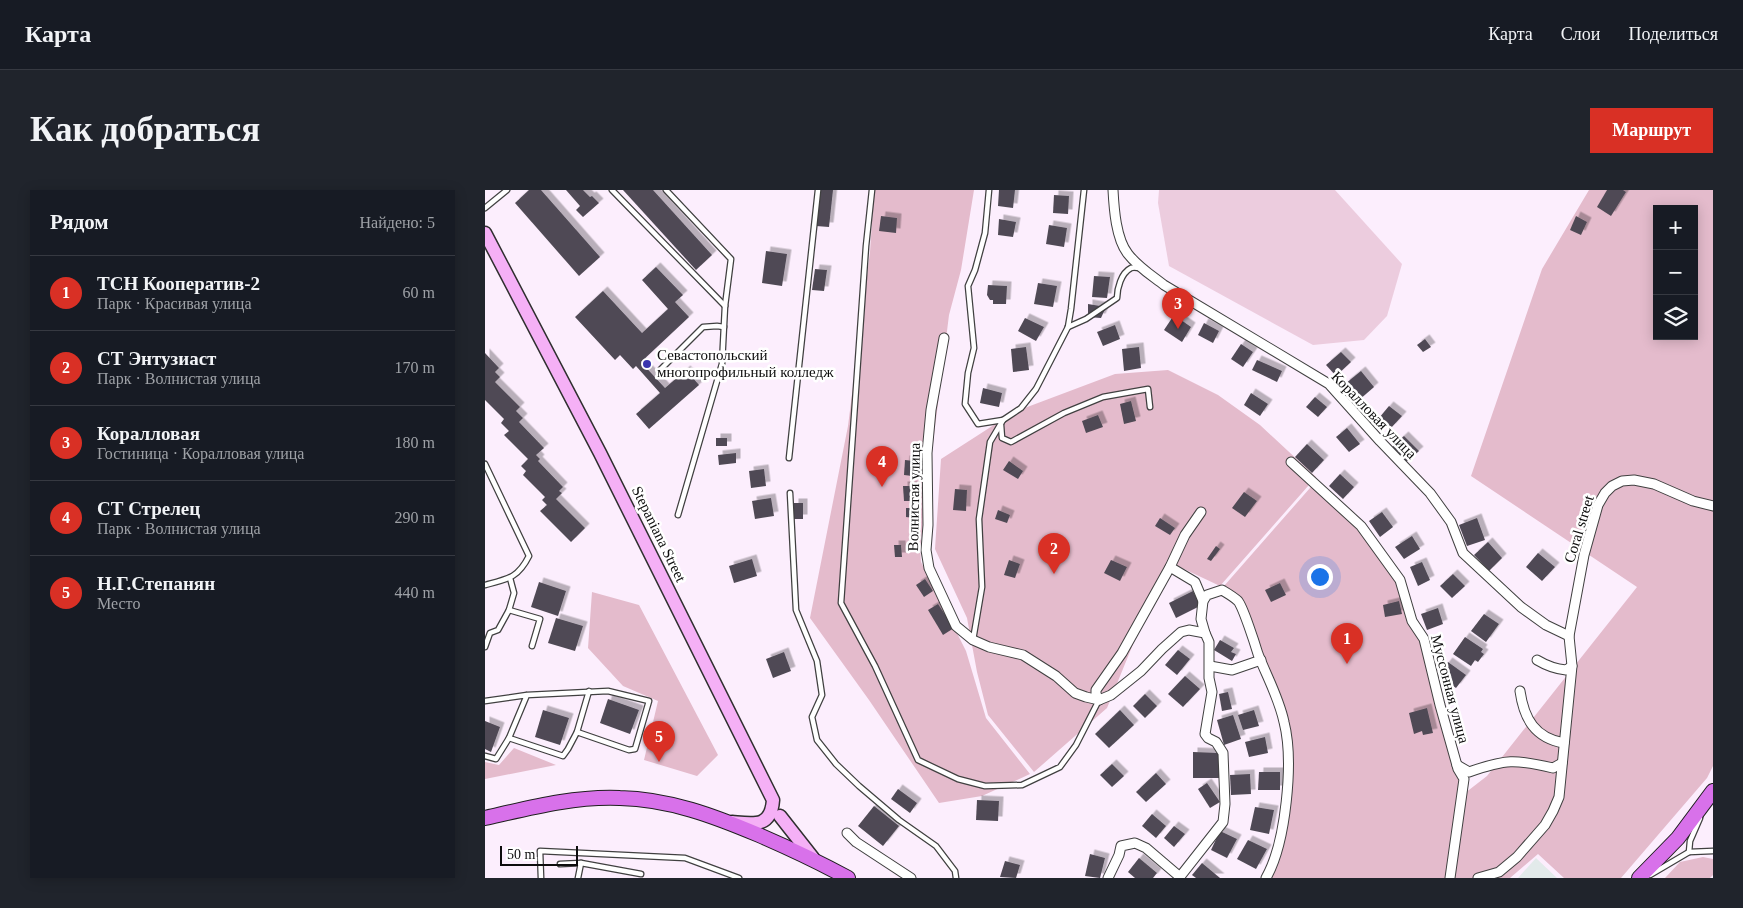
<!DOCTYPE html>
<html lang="ru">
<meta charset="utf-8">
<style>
body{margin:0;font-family:"Times New Roman",serif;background:#20242c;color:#f1f3f6}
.controls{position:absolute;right:15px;top:15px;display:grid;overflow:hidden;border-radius:0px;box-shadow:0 2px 12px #0003}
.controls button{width:45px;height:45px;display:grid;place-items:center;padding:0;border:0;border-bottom:1px solid #363941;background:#171b24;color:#f1f3f6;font:25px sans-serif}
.scale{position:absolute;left:15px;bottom:12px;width:78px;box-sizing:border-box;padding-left:5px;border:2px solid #0d0d0d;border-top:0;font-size:14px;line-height:18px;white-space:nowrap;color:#0d0d0d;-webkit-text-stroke:4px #fff;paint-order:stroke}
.you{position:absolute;left:834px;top:386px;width:18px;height:18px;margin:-12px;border:4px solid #fff;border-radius:50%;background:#1a73e8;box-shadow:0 0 0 8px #1a73e833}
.badge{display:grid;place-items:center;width:32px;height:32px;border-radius:50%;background:#d93025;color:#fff;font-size:16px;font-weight:700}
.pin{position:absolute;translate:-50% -41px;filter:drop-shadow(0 1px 2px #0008)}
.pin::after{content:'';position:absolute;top:26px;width:18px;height:15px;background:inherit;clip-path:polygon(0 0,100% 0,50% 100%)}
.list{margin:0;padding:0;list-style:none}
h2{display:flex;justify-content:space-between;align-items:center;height:65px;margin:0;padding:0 20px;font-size:21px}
h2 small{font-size:16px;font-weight:400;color:#9ea1a6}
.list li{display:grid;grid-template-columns:32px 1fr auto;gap:15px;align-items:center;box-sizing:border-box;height:75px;padding:0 20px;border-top:1px solid #363941}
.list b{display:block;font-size:19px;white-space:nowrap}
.list p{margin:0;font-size:16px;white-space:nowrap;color:#9ea1a6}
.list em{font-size:16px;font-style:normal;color:#9ea1a6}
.icon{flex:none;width:28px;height:28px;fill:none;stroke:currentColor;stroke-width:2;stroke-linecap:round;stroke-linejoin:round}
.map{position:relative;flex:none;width:1228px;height:688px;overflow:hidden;border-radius:0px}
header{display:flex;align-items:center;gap:30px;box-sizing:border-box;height:70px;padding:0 25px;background:#171b24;border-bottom:1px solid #363941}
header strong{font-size:24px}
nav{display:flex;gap:28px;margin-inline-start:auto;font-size:18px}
.intro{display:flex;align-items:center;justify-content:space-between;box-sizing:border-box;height:120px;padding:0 30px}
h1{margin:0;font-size:35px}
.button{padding:12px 22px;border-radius:0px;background:#d93025;color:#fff;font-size:18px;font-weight:700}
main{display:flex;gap:30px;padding:0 30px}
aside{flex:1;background:#171b24;border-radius:0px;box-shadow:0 2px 12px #0003}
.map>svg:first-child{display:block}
.industrial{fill:#e2eaea}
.green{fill:#e4bbcc;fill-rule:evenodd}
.pitch{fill:#ecccde}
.building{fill:#4f4a54;filter:url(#shadow)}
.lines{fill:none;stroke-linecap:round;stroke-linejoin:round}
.service-casing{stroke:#404040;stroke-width:7}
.minor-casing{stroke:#404040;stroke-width:11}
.secondary-casing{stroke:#2f2f2f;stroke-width:15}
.primary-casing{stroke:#1e1e1e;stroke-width:16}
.service{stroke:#fff;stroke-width:4.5}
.minor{stroke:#fff;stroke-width:9}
.secondary{stroke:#f5b0f6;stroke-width:12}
.primary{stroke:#d871ea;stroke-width:14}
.poi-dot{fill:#3a34ae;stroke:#fff;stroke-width:2}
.labels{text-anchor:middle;stroke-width:5;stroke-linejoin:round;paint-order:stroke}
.poi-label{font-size:15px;fill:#0d0d0d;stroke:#fff;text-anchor:start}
.street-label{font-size:15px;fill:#0d0d0d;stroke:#fff}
</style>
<header>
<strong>Карта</strong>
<nav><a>Карта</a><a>Слои</a><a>Поделиться</a></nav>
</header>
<div class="intro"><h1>Как добраться</h1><a class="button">Маршрут</a></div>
<main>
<aside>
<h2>Рядом<small>Найдено: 5</small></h2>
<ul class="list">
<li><span class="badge">1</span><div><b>ТСН Кооператив-2</b><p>Парк · Красивая улица</p></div><em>60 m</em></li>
<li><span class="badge">2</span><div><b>СТ Энтузиаст</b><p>Парк · Волнистая улица</p></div><em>170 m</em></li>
<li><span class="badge">3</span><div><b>Коралловая</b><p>Гостиница · Коралловая улица</p></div><em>180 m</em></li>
<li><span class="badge">4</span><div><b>СТ Стрелец</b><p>Парк · Волнистая улица</p></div><em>290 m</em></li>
<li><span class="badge">5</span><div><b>Н.Г.Степанян</b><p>Место</p></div><em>440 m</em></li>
</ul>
</aside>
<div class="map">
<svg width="1228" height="688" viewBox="0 0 1228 688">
<defs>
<filter id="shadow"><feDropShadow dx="4.5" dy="-4.5" stdDeviation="0" flood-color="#0004"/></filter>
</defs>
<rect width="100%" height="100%" fill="#fceefd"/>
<polygon class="industrial" points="1051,668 1072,688 1033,688"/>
<g class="green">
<polygon points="389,0 489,0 476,80 464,125 435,358 436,372 481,461 501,528 545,584 497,606 454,613 384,510 325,428 363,236 385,62"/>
<path d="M1104,0H1228V576L1222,588L1136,688H1079L1053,664L1025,688H785L805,599L808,568L804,534L793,501L756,409L739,396L832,290L875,341L912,393L922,432L934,448L974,590L971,610L1002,586L1152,397L986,286L1057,79ZM1172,19H1209V146H1172Z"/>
<polygon points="683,180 733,205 775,235 831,287 735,396 682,371 622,518 549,582 503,525 492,482 482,428 450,359 456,269 529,222 630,184"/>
<polygon points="107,402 154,415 233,565 212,586 159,570 173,511 138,496 103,458"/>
<polygon points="29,558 71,575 0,589 0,572 14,575"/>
<polygon points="1218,667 1228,669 1228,685 1225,688 1180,688 1195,672"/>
</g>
<polygon class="pitch" points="674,0 850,0 917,74 902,126 879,150 828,155 684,76 673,13"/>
<g class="building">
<polygon points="44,0 56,0 115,67 94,86 30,13"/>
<polygon points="81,0 98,0 105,7 107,6 114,13 98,27 91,20 95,16"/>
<polygon points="138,0 168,0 227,65 211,80"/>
<polygon points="335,0 348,0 344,37 331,36"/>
<polygon points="514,0 530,0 528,18 513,16"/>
<polygon points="1122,0 1138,0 1141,2 1126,26 1112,17"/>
<polygon points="569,5 584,6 583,24 568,23"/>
<polygon points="396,26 412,28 411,43 394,41"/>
<polygon points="1091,26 1102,32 1096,45 1085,40"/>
<polygon points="514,29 531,32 528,47 513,45"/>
<polygon points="564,35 582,38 579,57 561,54"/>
<polygon points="281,61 302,64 297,96 277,93"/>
<polygon points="171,77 198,105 190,112 204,127 156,172 180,198 201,180 214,195 164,239 151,224 175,203 151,176 148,179 135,165 130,170 90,127 118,101 157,143 183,119 157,90"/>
<polygon points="330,79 342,80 339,101 327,100"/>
<polygon points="609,86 625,87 622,108 607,107"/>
<polygon points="553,93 572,96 568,117 549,114"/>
<polygon points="503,95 522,96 521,114 508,114 508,110 505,110 502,105"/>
<polygon points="603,114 621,117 616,128 603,127"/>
<polygon points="689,125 706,137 697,152 679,140"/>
<polygon points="540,128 559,137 551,151 533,141"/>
<polygon points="719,133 734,141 728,153 713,145"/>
<polygon points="630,135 635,149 618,156 612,142"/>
<polygon points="940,149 946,157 938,162 932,155"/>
<polygon points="756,154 768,162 758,177 746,169"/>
<polygon points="541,157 544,180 528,182 526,159"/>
<polygon points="654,157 656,178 639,181 637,159"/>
<polygon points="856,162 866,172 851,186 841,175"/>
<polygon points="0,163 14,178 10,182 15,187 10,192 35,217 31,221 38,228 34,232 59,258 51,265 55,269 53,271 78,297 74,301 77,303 71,309 100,338 86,352 55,321 62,315 57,310 60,307 38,285 41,281 36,276 43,269 19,245 24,241 16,233 19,229 0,210"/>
<polygon points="772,170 797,181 792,192 767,180"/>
<polygon points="876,181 889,197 874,210 860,194"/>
<polygon points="498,198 517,203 514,217 495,213"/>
<polygon points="766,203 783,214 775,226 759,215"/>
<polygon points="830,207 842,217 833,227 821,217"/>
<polygon points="646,211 651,231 639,234 635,214"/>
<polygon points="904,216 917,226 906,238 894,228"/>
<polygon points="613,225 618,237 601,243 597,231"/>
<polygon points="862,238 875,254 864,262 851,247"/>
<polygon points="919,246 934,261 919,274 905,259"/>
<rect x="231" y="248" width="11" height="8"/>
<polygon points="822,254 839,270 827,283 810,267"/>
<polygon points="251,263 251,273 234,275 233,265"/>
<polygon points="420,270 438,272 436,287 419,285"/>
<polygon points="524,271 538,281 533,289 518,280"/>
<polygon points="279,279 281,296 266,298 264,281"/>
<polygon points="855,284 869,297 858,309 844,296"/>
<polygon points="418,296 431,296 432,311 419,311"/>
<polygon points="470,299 482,300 481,321 468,320"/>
<polygon points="759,302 772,311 760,327 747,318"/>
<polygon points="286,308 289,326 270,329 267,311"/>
<rect x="309" y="313" width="9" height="16"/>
<polygon points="421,318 430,318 429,328 421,327"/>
<polygon points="513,320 525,325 522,333 510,329"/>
<polygon points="897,322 908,337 895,347 884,331"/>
<polygon points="675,328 690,338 685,345 670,336"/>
<polygon points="992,328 1000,350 982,356 974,335"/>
<polygon points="927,346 935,359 919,369 910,357"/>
<polygon points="1003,352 1017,368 1004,381 989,365"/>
<polygon points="409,355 416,355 417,367 410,367"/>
<polygon points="731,356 735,359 726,371 722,369"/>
<polygon points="1053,363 1070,377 1057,391 1041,377"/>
<polygon points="267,369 272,386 249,393 244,376"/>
<polygon points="524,370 535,374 530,388 519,385"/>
<polygon points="626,370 642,377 635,391 619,383"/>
<polygon points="937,372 945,390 933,396 925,377"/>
<polygon points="968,384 980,396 967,408 955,396"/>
<polygon points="440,389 448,401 439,407 431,395"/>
<polygon points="54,392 81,401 73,426 46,417"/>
<polygon points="795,393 801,405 786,412 780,400"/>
<polygon points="708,401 715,416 691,428 684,413"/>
<polygon points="914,411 917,424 900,427 898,415"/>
<polygon points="453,414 469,438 458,445 443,420"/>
<polygon points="953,418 958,434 942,440 936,424"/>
<polygon points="999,424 1014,434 1001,452 986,441"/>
<polygon points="71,428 98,436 90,461 63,453"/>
<polygon points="980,447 998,459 996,462 999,464 993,472 990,470 986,476 968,464"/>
<polygon points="735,450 749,458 746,462 751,464 747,471 729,460"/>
<polygon points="693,460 705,469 692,485 680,475"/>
<polygon points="299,462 306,481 288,488 281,469"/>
<polygon points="963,472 981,485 971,498 953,485"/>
<polygon points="700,486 715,499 698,517 683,504"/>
<polygon points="743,502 747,519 737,521 734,504"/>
<polygon points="660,504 672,516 660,528 648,516"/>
<polygon points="123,509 154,520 145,544 115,533"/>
<polygon points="942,518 948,543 938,545 937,541 929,544 924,523"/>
<polygon points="58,520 84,528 75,555 50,547"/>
<polygon points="635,520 649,535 624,558 610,544"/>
<polygon points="769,520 774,536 758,540 753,525"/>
<polygon points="748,525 756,549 739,555 732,530"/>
<polygon points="0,531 15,537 6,562 0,559"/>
<polygon points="780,547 783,563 764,567 760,552"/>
<polygon points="708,562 734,563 734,588 708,588"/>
<polygon points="627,574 639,586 627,597 615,585"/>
<polygon points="774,582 795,582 795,600 773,600"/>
<polygon points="671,583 681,594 661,612 651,602"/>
<polygon points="765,584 766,604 746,605 745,585"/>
<polygon points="722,593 735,612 725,618 713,599"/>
<polygon points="413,599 432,613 425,623 406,609"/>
<polygon points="492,610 514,611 513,631 491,630"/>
<polygon points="389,616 414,636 398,656 373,636"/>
<polygon points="770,617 789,620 784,644 765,640"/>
<polygon points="667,624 681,636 671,648 657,636"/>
<polygon points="689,636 700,644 689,657 679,648"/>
<polygon points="735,641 752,649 742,668 726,660"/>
<polygon points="763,650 782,659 771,679 752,669"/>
<polygon points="605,664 620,668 615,688 600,686"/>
<polygon points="654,668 672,683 668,688 650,688 643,682"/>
<polygon points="520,671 535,675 531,688 515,687"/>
<polygon points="717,673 735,688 711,688 707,685"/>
</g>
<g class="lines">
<g class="service-casing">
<g id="service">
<polyline points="127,0 240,116"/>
<polyline points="181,0 246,69 240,116 237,174 193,325"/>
<polyline points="387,0 381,56 356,413 390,476 433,570 473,589 500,596 537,595 575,577 591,555 614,510"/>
<polyline points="504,0 500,43 490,80 483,96 489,158 483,183 480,214 493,234 518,230"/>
<polyline points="0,18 22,0"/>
<path d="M583,137L601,129L632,108C632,99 636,83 646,78C649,77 652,78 655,78"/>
<polyline points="175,180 218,137 232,136 239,137"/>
<polyline points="516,235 517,248 526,252 579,223 618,207 663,199 665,217"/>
<polyline points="304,268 333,0"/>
<path d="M0,274L44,366C33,388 23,389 0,395"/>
<polyline points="305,303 311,420 332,471 337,505 327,527 332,550 351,574 374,596 414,630 451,656 470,681 471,688"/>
<polyline points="24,420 55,429 47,456"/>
<polyline points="488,450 497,397 494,329 505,252 518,230 536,218 551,199 583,137 586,119 599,0"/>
<polyline points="0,457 5,443 13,440 24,420 29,403 25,388"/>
<polyline points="0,511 42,505 123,501 164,511 150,559 144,560 92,542 83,559 78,566 24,548 42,505"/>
<polyline points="92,542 104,501"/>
<polyline points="0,566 11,569 24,548"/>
<polyline points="1204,662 1205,651 1215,628"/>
<polyline points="75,674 96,673"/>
<polyline points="1165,685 1204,662 1228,661"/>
<polyline points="56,688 55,661 200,668 254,688"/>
<polyline points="93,688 96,673 156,684"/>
</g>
</g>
<g class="minor-casing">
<g id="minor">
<path d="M628,0C629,19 631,49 643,64C653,77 666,85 679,95L844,194L895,251L945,303L966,332L978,363L1036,417L1061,435L1084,446"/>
<polyline points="459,148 446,220 442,263 443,335 441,360 444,378 471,436 488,450 504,457 538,465 571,486 590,503 601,507 614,510 626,505 656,481 677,459 696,442 704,440 720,443 724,452 724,488 727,502 720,544 723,548 731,552 738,563 740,614 738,632 694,688"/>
<polyline points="806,272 876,336 915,390 927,431 939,449 955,515 973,579 979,589 965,688"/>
<polyline points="685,377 710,392 718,411 716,429 720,443"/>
<path d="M718,411L722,405L737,400C742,403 749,407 753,411C758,417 770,454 773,464C782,487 794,508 799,532C809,571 801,653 781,688"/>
<path d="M1052,470C1062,476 1070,479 1081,480L1087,476"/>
<polyline points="725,476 747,480 776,470"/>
<path d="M1035,501C1039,529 1050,548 1079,553"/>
<polyline points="614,510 611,504 611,500 637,463 685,377 700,345 716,322"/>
<path d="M972,575L984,582C1021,569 1030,569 1068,578L1077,573"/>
<polyline points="362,643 371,652 426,688"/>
<polyline points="623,688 634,665 636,656 650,653 661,658 695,687"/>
<polyline points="993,688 1014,682 1032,667 1060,635 1068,621 1074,607 1087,476 1084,446 1099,365 1113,315 1120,303 1127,296 1137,291 1149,290 1169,294 1208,311 1228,316"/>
</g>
</g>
<g class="secondary-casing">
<g id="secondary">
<path d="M0,43L115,263L288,610C286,638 269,634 247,632"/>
<polyline points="295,626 328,668"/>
</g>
</g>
<g class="primary-casing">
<g id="primary">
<path d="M0,628C44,618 89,606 135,608C184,609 229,626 274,645C304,658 334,672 363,688"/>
<polyline points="1154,688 1193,648 1228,601"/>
</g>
</g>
<use href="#service" class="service"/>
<use href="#minor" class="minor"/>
<use href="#secondary" class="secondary"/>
<use href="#primary" class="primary"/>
</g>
<circle class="poi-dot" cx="162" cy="174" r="5"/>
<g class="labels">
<g class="poi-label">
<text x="172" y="170">Севастопольский<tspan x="172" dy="17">многопрофильный колледж</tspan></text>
</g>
<g class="street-label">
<text transform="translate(889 225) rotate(46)" y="5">Коралловая улица</text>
<text transform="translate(429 307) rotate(-89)" y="5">Волнистая улица</text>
<text transform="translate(1094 339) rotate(-73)" y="5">Coral street</text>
<text transform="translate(174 344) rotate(64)" y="5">Stepaniana Street</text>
<text transform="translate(965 499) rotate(75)" y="5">Муссонная улица</text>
</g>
</g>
</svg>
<div class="controls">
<button>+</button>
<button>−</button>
<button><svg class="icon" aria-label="layers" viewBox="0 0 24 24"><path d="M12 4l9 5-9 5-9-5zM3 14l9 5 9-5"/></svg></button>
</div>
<div class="scale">50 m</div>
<div class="you"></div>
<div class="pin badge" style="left:862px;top:474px">1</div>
<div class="pin badge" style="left:569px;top:384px">2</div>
<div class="pin badge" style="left:693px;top:139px">3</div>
<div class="pin badge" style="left:397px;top:297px">4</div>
<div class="pin badge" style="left:174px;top:572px">5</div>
</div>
</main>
